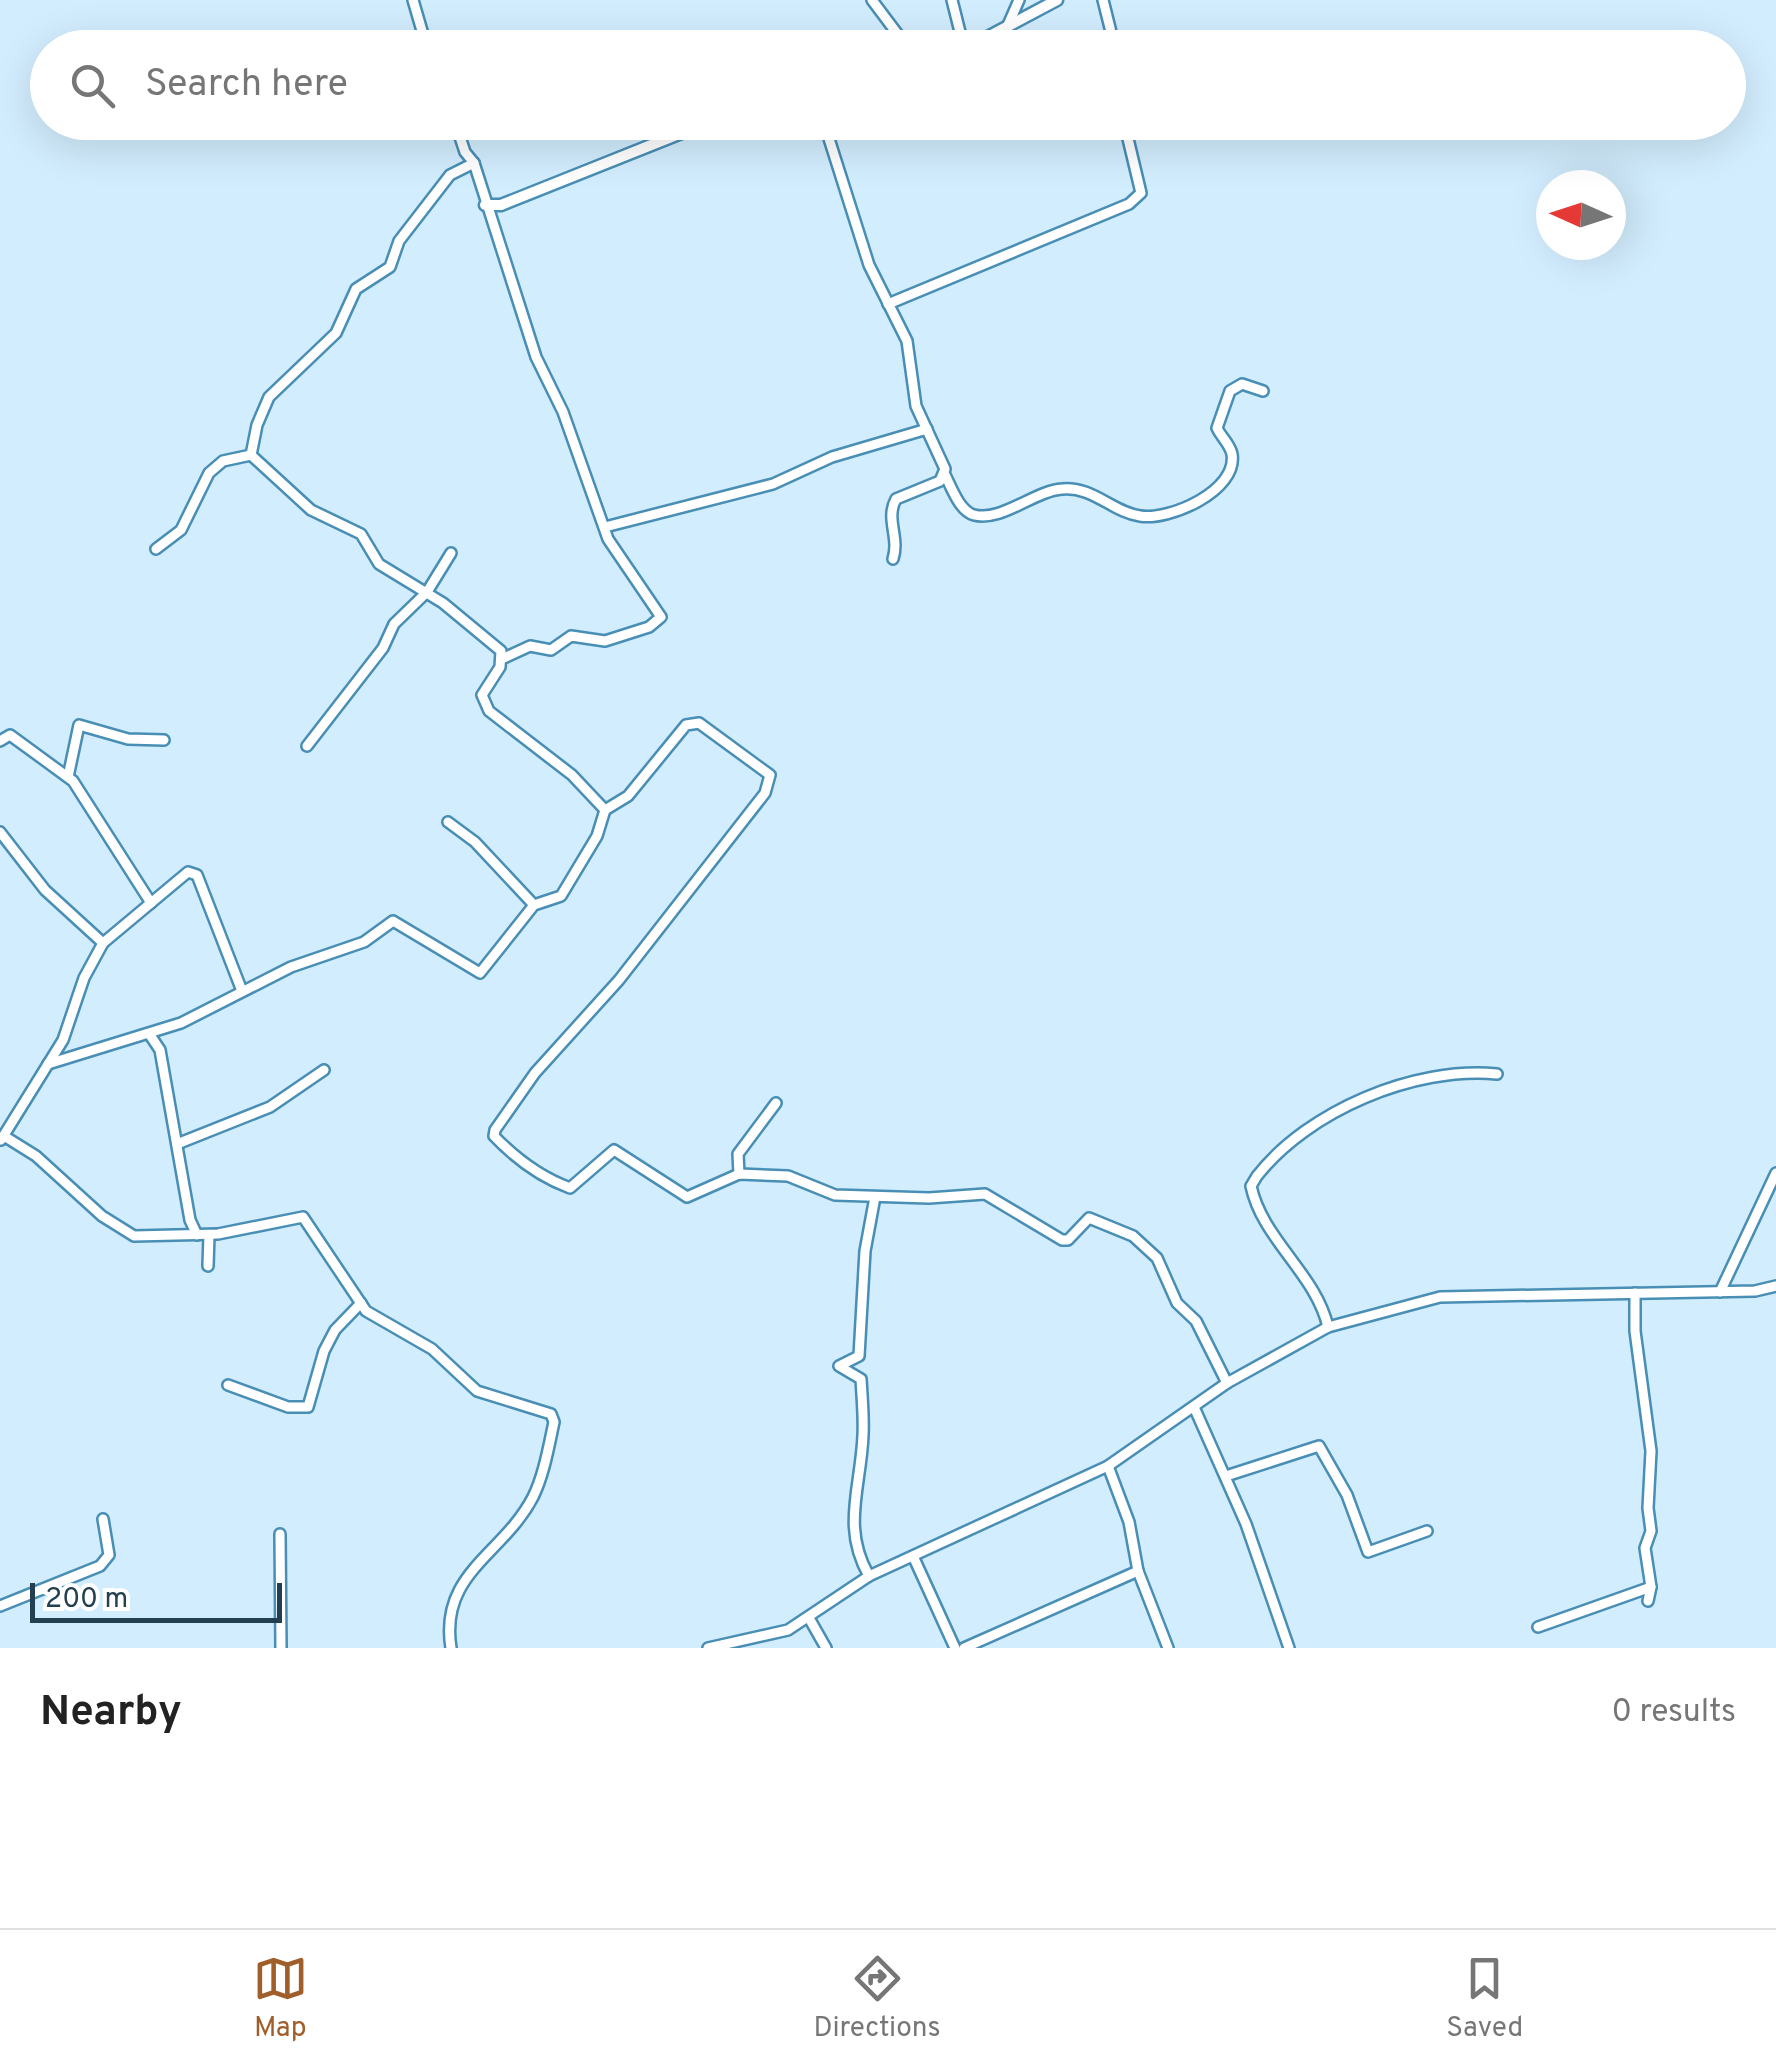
<!DOCTYPE html>
<style>
body{margin:0;font-family:Overpass,sans-serif;background:#f2f2f2;color:#222}
.compass{position:absolute;left:1536px;top:170px;width:90px;height:90px;border-radius:50%;background:#fff;box-shadow:0 10px 40px #0002;rotate:273deg}
.scale{position:absolute;left:30px;bottom:25px;width:252px;box-sizing:border-box;padding-left:10px;border:5px solid #234051;border-top:0;font-size:28px;line-height:35px;white-space:nowrap;color:#234051;-webkit-text-stroke:8px #fff;paint-order:stroke}
.list{margin:0;padding:0;list-style:none}
h2{display:flex;justify-content:space-between;align-items:center;height:130px;margin:0;padding:0 40px;font-size:42px}
h2 small{font-size:32px;font-weight:400;color:#767676}
.icon{flex:none;width:55px;height:55px;fill:none;stroke:currentColor;stroke-width:2;stroke-linecap:round;stroke-linejoin:round}
.map{position:relative;flex:none;width:1776px;height:1648px;overflow:hidden}
.search{position:absolute;background:#fff;box-shadow:0 10px 40px #0002;left:30px;right:30px;top:30px;height:110px;display:flex;align-items:center;gap:25px;box-sizing:border-box;padding:0 35px;border-radius:55px;color:#767676;font-size:38px}
.sheet{height:280px;background:#fff}
nav{display:flex;justify-content:space-around;align-items:center;box-sizing:border-box;height:140px;border-top:2px solid #e0e0e0;background:#fff;font-size:28px;color:#767676}
nav a{display:grid;justify-items:center;gap:5px}
nav .on{color:#a05e2b}
.map>svg:first-child{display:block}
.lines{fill:none;stroke-linecap:round;stroke-linejoin:round}
.minor-casing{stroke:#488eb5;stroke-width:14}
.tertiary-casing{stroke:#488eb5;stroke-width:15}
.minor{stroke:#fff;stroke-width:9}
.tertiary{stroke:#fff;stroke-width:10}
</style>
<div class="map">
<svg width="1776" height="1648" viewBox="0 0 1776 1648">
<rect width="100%" height="100%" fill="#d2edfe"/>
<g class="lines">
<g class="minor-casing">
<g id="minor">
<polyline points="413,0 427,48"/>
<polyline points="872,0 908,48"/>
<polyline points="952,0 964,48"/>
<polyline points="1103,0 1115,48"/>
<polyline points="1008,25 1019,0"/>
<polyline points="455,122 465,152 474,163 536,357 563,412 608,539 661,617 649,627 605,641 571,636 551,650 530,646 504,658"/>
<path d="M825,126L869,265L907,341L916,406L945,469L940,481L896,499C885,519 900,537 893,559"/>
<polyline points="888,304 1129,204 1141,193 1124,122"/>
<path d="M944,473C951,486 959,511 974,515C1002,522 1034,491 1062,489C1093,486 1112,512 1140,516C1169,521 1238,491 1232,454C1230,444 1221,437 1217,428L1230,391L1242,384L1263,391"/>
<polyline points="605,527 773,484 832,457 927,429"/>
<polyline points="156,549 181,530 209,473 223,461 251,455"/>
<polyline points="0,741 10,735 73,781 151,903"/>
<polyline points="307,746 383,648 394,624 427,592 451,553"/>
<polyline points="68,777 79,725 128,739 164,740"/>
<path d="M605,810L628,796L686,725L699,723L770,775L765,793L619,980L535,1073L495,1130L494,1136C516,1159 540,1177 570,1188L614,1150L687,1197L739,1174L788,1176L835,1195L929,1198L985,1194L1062,1240H1068L1089,1218L1133,1236L1157,1258L1177,1303L1196,1321L1227,1383"/>
<polyline points="448,822 475,842 534,905"/>
<polyline points="0,832 45,890 103,943"/>
<polyline points="150,1035 160,1050 190,1220 197,1235"/>
<polyline points="48,1064 181,1023 291,967 364,942 393,921 480,973 534,905 561,896 597,836 605,810 572,775 489,711 482,695 500,667 501,651 443,603 379,564 361,534 311,510 251,455 257,425 269,397 336,333 356,289 390,267 399,241 450,175 474,163"/>
<path d="M4,1136L36,1156L102,1216L134,1236L218,1234L303,1217L366,1311L432,1349L477,1391L551,1414L554,1422C549,1445 544,1475 533,1497C503,1555 439,1573 451,1648"/>
<polyline points="1,1140 63,1040 84,978 103,943 188,872 197,875 242,991"/>
<polyline points="177,1144 270,1107 324,1070"/>
<polyline points="739,1174 738,1154 776,1103"/>
<polyline points="208,1266 209,1235"/>
<polyline points="1720,1292 1776,1173"/>
<polyline points="1635,1293 1635,1331 1651,1451 1648,1508 1651,1531 1645,1548 1651,1587 1648,1601"/>
<path d="M1328,1327C1316,1274 1262,1239 1251,1186L1257,1176C1308,1111 1414,1066 1497,1074"/>
<polyline points="228,1385 288,1407 308,1407 324,1351 335,1330 361,1303"/>
<polyline points="1194,1407 1246,1524 1289,1648"/>
<polyline points="1226,1476 1319,1446 1347,1495 1368,1552 1427,1531"/>
<polyline points="280,1534 281,1648"/>
<polyline points="913,1556 955,1648"/>
<polyline points="1138,1571 1168,1648"/>
<path d="M869,1576C841,1527 861,1488 863,1435C864,1417 862,1397 861,1379L839,1366L859,1356L865,1251L875,1197"/>
<polyline points="0,1606 100,1566 109,1555 103,1519"/>
<polyline points="809,1618 826,1648"/>
<polyline points="1538,1627 1651,1587"/>
<polyline points="708,1648 788,1630 869,1576 1108,1466 1227,1383 1328,1327 1440,1297 1755,1291 1776,1286"/>
<polyline points="964,1648 1138,1571 1129,1522 1108,1466"/>
</g>
</g>
<g class="tertiary-casing">
<g id="tertiary">
<polyline points="967,48 1057,0"/>
<polyline points="814,122 843,122"/>
<polyline points="485,205 501,205 709,122"/>
</g>
</g>
<use href="#minor" class="minor"/>
<use href="#tertiary" class="tertiary"/>
</g>
</svg>
<svg class="compass" viewBox="-18 -18 36 36"><path d="M0-13l5 13h-10z" fill="#e53935"/><path d="M0 13l5-13h-10z" fill="#767676"/></svg>
<div class="scale">200 m</div>
<div class="search"><svg class="icon" aria-label="search" viewBox="0 0 24 24"><circle cx="10" cy="10" r="6"/><path d="M15 15l6 6"/></svg>Search here</div>
</div>
<section class="sheet">
<h2>Nearby<small>0 results</small></h2>
<ul class="list">
</ul>
</section>
<nav>
<a class="on"><svg class="icon" aria-label="map" viewBox="0 0 24 24"><path d="M3 6l6-2 6 2 6-2v14l-6 2-6-2-6 2zM9 4v14M15 6v14"/></svg>Map</a>
<a><svg class="icon" aria-label="directions" viewBox="0 0 24 24"><path d="M12 3l9 9-9 9-9-9zM9 14v-3h6M13 9l2 2-2 2"/></svg>Directions</a>
<a><svg class="icon" aria-label="saved" viewBox="0 0 24 24"><path d="M7 4h10v16l-5-4-5 4z"/></svg>Saved</a>
</nav>
